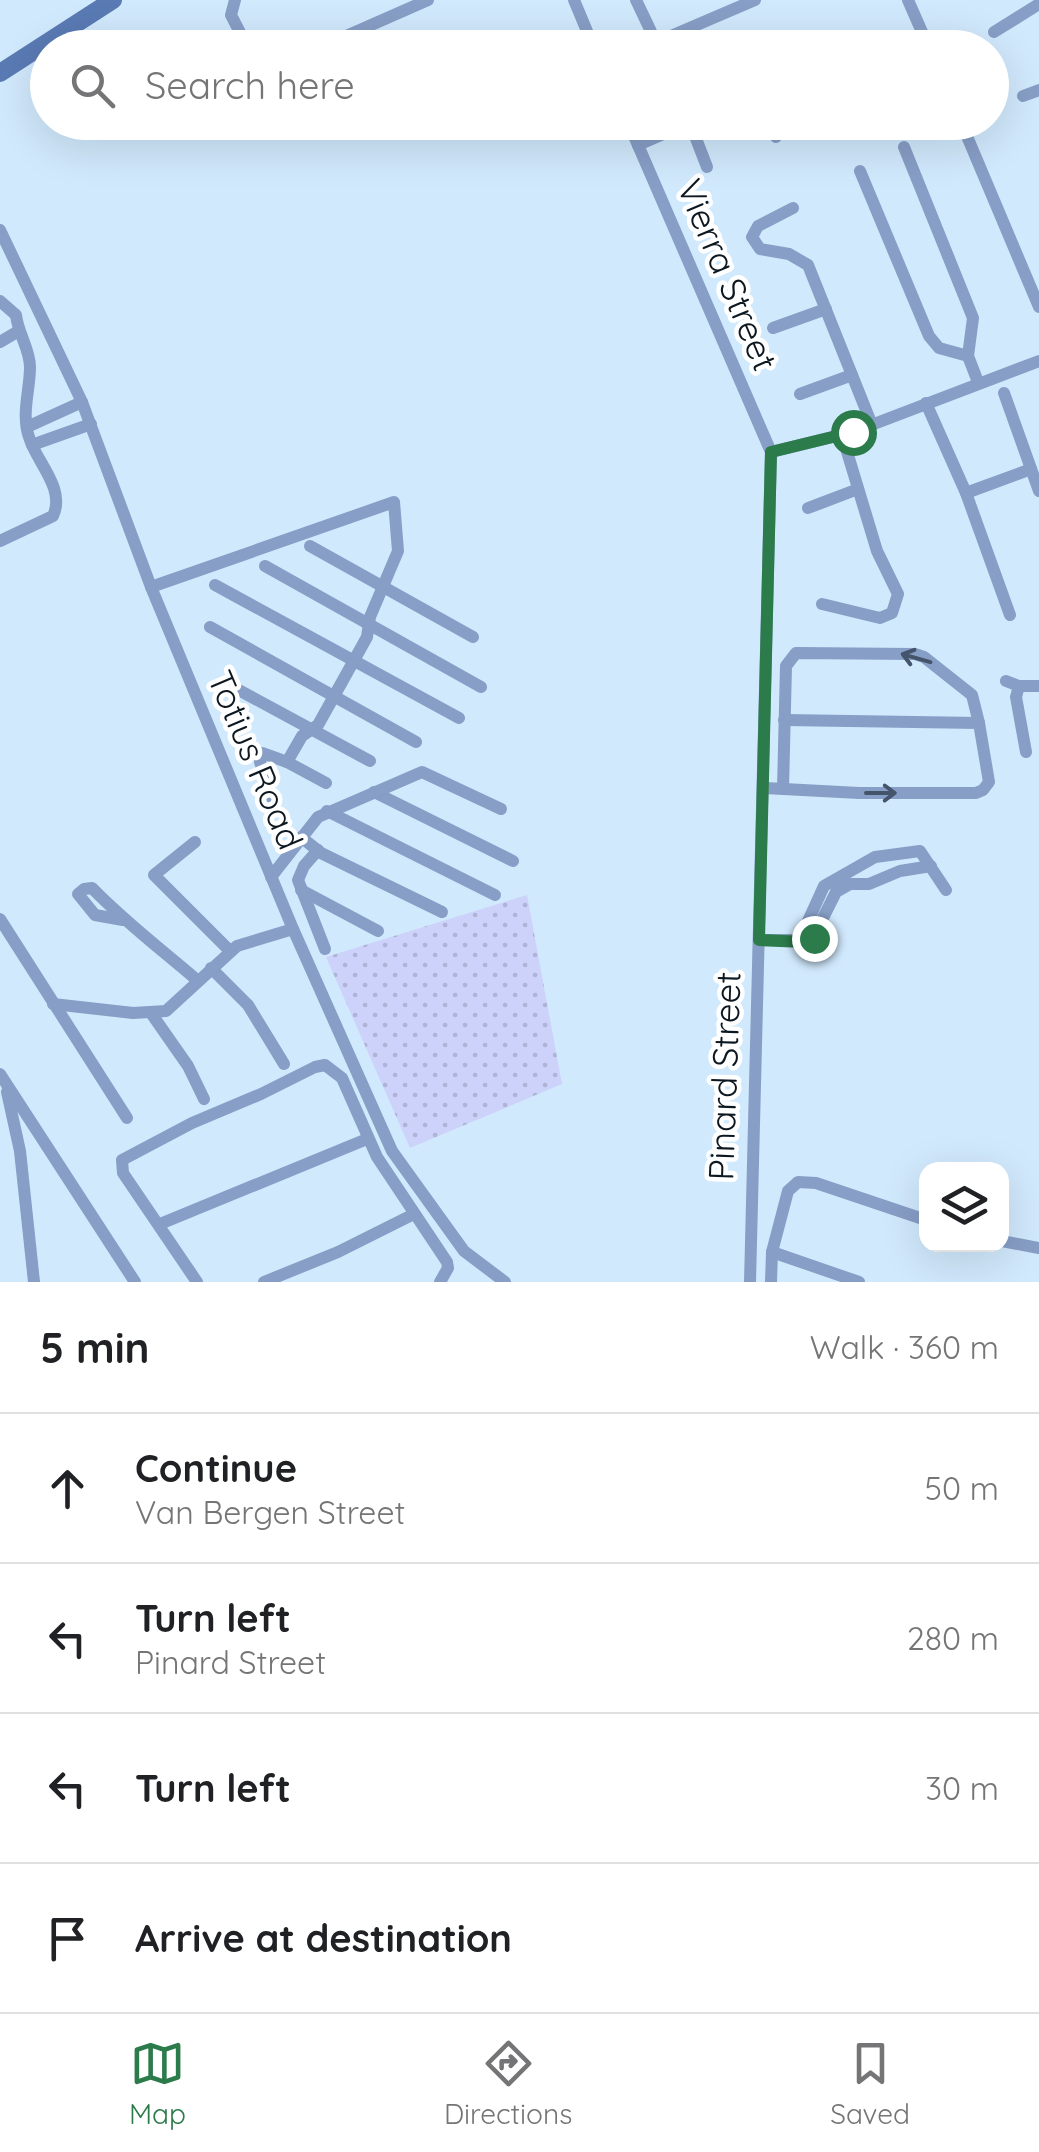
<!DOCTYPE html>
<meta charset="utf-8">
<style>
body{margin:0;font-family:Quicksand,sans-serif;background:#f6f6f6;color:#202124}
.controls{position:absolute;right:30px;bottom:30px;display:grid;overflow:hidden;border-radius:20px;box-shadow:0 10px 40px #0002}
.controls button{width:90px;height:90px;display:grid;place-items:center;padding:0;border:0;border-bottom:2px solid #e0e0e0;background:#fff;color:#202124;font:50px sans-serif}
.stop{position:absolute;width:30px;height:30px;margin:-22px;border:8px solid #2c7b4b;border-radius:50%;background:#fff}
.stop.end{background:#2c7b4b;border-color:#fff;box-shadow:0 2px 10px #0008}
.list{margin:0;padding:0;list-style:none}
h2{display:flex;justify-content:space-between;align-items:center;height:130px;margin:0;padding:0 40px;font-size:42px}
h2 small{font-size:32px;font-weight:400;color:#757577}
.list li{display:grid;grid-template-columns:65px 1fr auto;gap:30px;align-items:center;box-sizing:border-box;height:150px;padding:0 40px;border-top:2px solid #e0e0e0}
.list b{display:block;font-size:38px;white-space:nowrap}
.list p{margin:0;font-size:32px;white-space:nowrap;color:#757577}
.list em{font-size:32px;font-style:normal;color:#757577}
.icon{flex:none;width:55px;height:55px;fill:none;stroke:currentColor;stroke-width:2;stroke-linecap:round;stroke-linejoin:round}
.map{position:relative;flex:none;width:1039px;height:1282px;overflow:hidden}
.search{position:absolute;background:#fff;box-shadow:0 10px 40px #0002;left:30px;right:30px;top:30px;height:110px;display:flex;align-items:center;gap:25px;box-sizing:border-box;padding:0 35px;border-radius:55px;color:#757577;font-size:38px}
.sheet{height:730px;background:#fff}
nav{display:flex;justify-content:space-around;align-items:center;box-sizing:border-box;height:140px;border-top:2px solid #e0e0e0;background:#fff;font-size:28px;color:#757577}
nav a{display:grid;justify-items:center;gap:5px}
nav .on{color:#2c7b4b}
.map>svg:first-child{display:block}
.grass{fill:url(#grass-dots)}
.lines{fill:none;stroke-linecap:round;stroke-linejoin:round}
.street{stroke:#879ec6;stroke-width:12}
.secondary{stroke:#5a7ab4;stroke-width:18}
.oneway{stroke:#43546b}
.route{stroke:#2c7b4b;stroke-width:12}
.labels{text-anchor:middle;stroke-width:9;stroke-linejoin:round;paint-order:stroke}
.street-label{font-size:35px;fill:#0c1720;stroke:#fff}
</style>
<div class="map">
<svg width="1039" height="1282" viewBox="0 0 1039 1282">
<defs>
<pattern id="grass-dots" width="8" height="8" patternUnits="userSpaceOnUse" patternTransform="scale(2.5)"><rect width="8" height="8" fill="#cdd2fb"/><path d="M2 2h.1M6 6h.1" fill="none" stroke="#afb4d7" stroke-width="1.8" stroke-linecap="round"/></pattern>
</defs>
<rect width="100%" height="100%" fill="#d1e9fd"/>
<polygon class="grass" points="527,895 562,1084 410,1148 326,957"/>
<g class="lines">
<g class="street">
<polyline points="235,0 231,15 248,48"/>
<polyline points="574,0 594,48"/>
<polyline points="636,0 656,42"/>
<polyline points="908,0 929,48"/>
<polyline points="994,32 1039,4"/>
<polyline points="816,43 818,48"/>
<polyline points="319,48 428,0"/>
<polyline points="643,48 755,0"/>
<polyline points="1023,96 1039,90"/>
<polyline points="628,122 771,452 750,1282"/>
<polyline points="770,122 776,137"/>
<polyline points="961,122 1039,307"/>
<polyline points="690,123 707,167"/>
<polyline points="638,145 691,122"/>
<polyline points="904,147 973,318 968,356 978,382"/>
<polyline points="860,171 929,336 939,348 968,356"/>
<polyline points="793,208 758,226 752,237 760,249 789,254 808,265 872,425"/>
<polyline points="0,230 82,402 151,587 293,929 392,1151 464,1251 505,1282"/>
<path d="M0,301L16,315C18,334 30,349 30,367C30,390 21,414 29,437C36,462 66,488 53,516L0,541"/>
<polyline points="773,328 826,309"/>
<polyline points="0,342 17,332"/>
<polyline points="1004,393 1039,491"/>
<polyline points="800,394 852,375"/>
<polyline points="926,403 966,493 1010,615"/>
<polyline points="27,427 82,402"/>
<polyline points="32,445 91,424"/>
<polyline points="771,452 853,432 1039,361"/>
<polyline points="966,493 1031,469"/>
<polyline points="808,508 858,489"/>
<polyline points="310,546 473,637"/>
<polyline points="265,566 481,687"/>
<polyline points="215,585 459,718"/>
<polyline points="151,587 394,502 398,551 370,617 367,637 318,725 302,736 287,762"/>
<polyline points="822,604 880,618 892,613 898,594 877,551 842,435"/>
<polyline points="210,627 416,742"/>
<polyline points="1006,681 1019,686 1039,686"/>
<polyline points="1019,686 1016,697 1026,752"/>
<polyline points="235,688 370,761"/>
<polyline points="765,788 859,793 976,793 983,790 989,782 979,723 784,720"/>
<polyline points="783,789 786,666 796,653 915,654 924,657 972,695 979,723"/>
<polyline points="374,792 513,861"/>
<polyline points="273,800 260,762 262,753 287,762 326,783"/>
<polyline points="327,811 495,895"/>
<polyline points="301,837 321,853 442,912"/>
<polyline points="195,842 154,875 230,951"/>
<polyline points="318,850 304,866 298,880 325,949"/>
<polyline points="271,877 318,817 422,772 501,809"/>
<polyline points="301,890 378,931"/>
<polyline points="0,919 127,1118"/>
<path d="M123,920L95,915L78,894L84,889L92,888C125,922 162,950 198,981"/>
<polyline points="759,940 812,940 836,892 850,884 869,884 900,871 931,866"/>
<polyline points="799,941 824,886 875,857 920,851 946,890"/>
<polyline points="211,968 248,1005 284,1064"/>
<polyline points="53,1004 133,1013 166,1011 237,946 293,929"/>
<polyline points="151,1013 188,1066 204,1099"/>
<polyline points="0,1074 135,1282"/>
<polyline points="7,1092 20,1151 34,1282"/>
<polyline points="160,1224 367,1139"/>
<polyline points="1002,1241 1039,1248"/>
<polyline points="772,1252 788,1191 798,1182 816,1183 926,1220"/>
<polyline points="197,1282 123,1173 122,1160 192,1123 261,1094 315,1067 325,1065 342,1078 377,1157 447,1262 448,1268 440,1282"/>
<polyline points="264,1282 338,1252 414,1214"/>
<polyline points="771,1282 772,1252 859,1282"/>
</g>
<polyline class="secondary" points="0,73 113,0"/>
</g>
<defs><path id="oneway-shaft" d="M-6 0H5M1.5-3L5.5 0L1.5 3" fill="none" stroke-width="1.6" stroke-linecap="round" stroke-linejoin="round" transform="scale(2.5)"/></defs>
<g class="oneway">
<use href="#oneway-shaft" transform="translate(916 658) rotate(-164)"/>
<use href="#oneway-shaft" transform="translate(881 793)"/>
</g>
<g class="lines">
<polyline class="route" points="814,938 805,942 759,940 771,452 853,432"/>
</g>
<g class="labels">
<g class="street-label">
<text transform="translate(727 275) rotate(67)" y="12">Vierra Street</text>
<text transform="translate(255 760) rotate(67)" y="12">Totius Road</text>
<text transform="translate(725 1076) rotate(-88)" y="12">Pinard Street</text>
</g>
</g>
</svg>
<div class="controls">
<button><svg class="icon" aria-label="layers" viewBox="0 0 24 24"><path d="M12 4l9 5-9 5-9-5zM3 14l9 5 9-5"/></svg></button>
</div>
<div class="stop" style="left:853px;top:432px"></div>
<div class="stop end" style="left:814px;top:938px"></div>
<div class="search"><svg class="icon" aria-label="search" viewBox="0 0 24 24"><circle cx="10" cy="10" r="6"/><path d="M15 15l6 6"/></svg>Search here</div>
</div>
<section class="sheet">
<h2>5 min<small>Walk · 360 m</small></h2>
<ul class="list">
<li><svg class="icon" aria-label="ahead" viewBox="0 0 24 24"><path d="M12 20V5M6 11l6-6 6 6"/></svg><div><b>Continue</b><p>Van Bergen Street</p></div><em>50 m</em></li>
<li><svg class="icon" aria-label="left" viewBox="0 0 24 24"><path d="M17 20v-9H6M10 6l-5 5 5 5"/></svg><div><b>Turn left</b><p>Pinard Street</p></div><em>280 m</em></li>
<li><svg class="icon" aria-label="left" viewBox="0 0 24 24"><path d="M17 20v-9H6M10 6l-5 5 5 5"/></svg><div><b>Turn left</b></div><em>30 m</em></li>
<li><svg class="icon" aria-label="arrive" viewBox="0 0 24 24"><path d="M6 21V4h12l-3 4 3 4H6"/></svg><div><b>Arrive at destination</b></div></li>
</ul>
</section>
<nav>
<a class="on"><svg class="icon" aria-label="map" viewBox="0 0 24 24"><path d="M3 6l6-2 6 2 6-2v14l-6 2-6-2-6 2zM9 4v14M15 6v14"/></svg>Map</a>
<a><svg class="icon" aria-label="directions" viewBox="0 0 24 24"><path d="M12 3l9 9-9 9-9-9zM9 14v-3h6M13 9l2 2-2 2"/></svg>Directions</a>
<a><svg class="icon" aria-label="saved" viewBox="0 0 24 24"><path d="M7 4h10v16l-5-4-5 4z"/></svg>Saved</a>
</nav>
